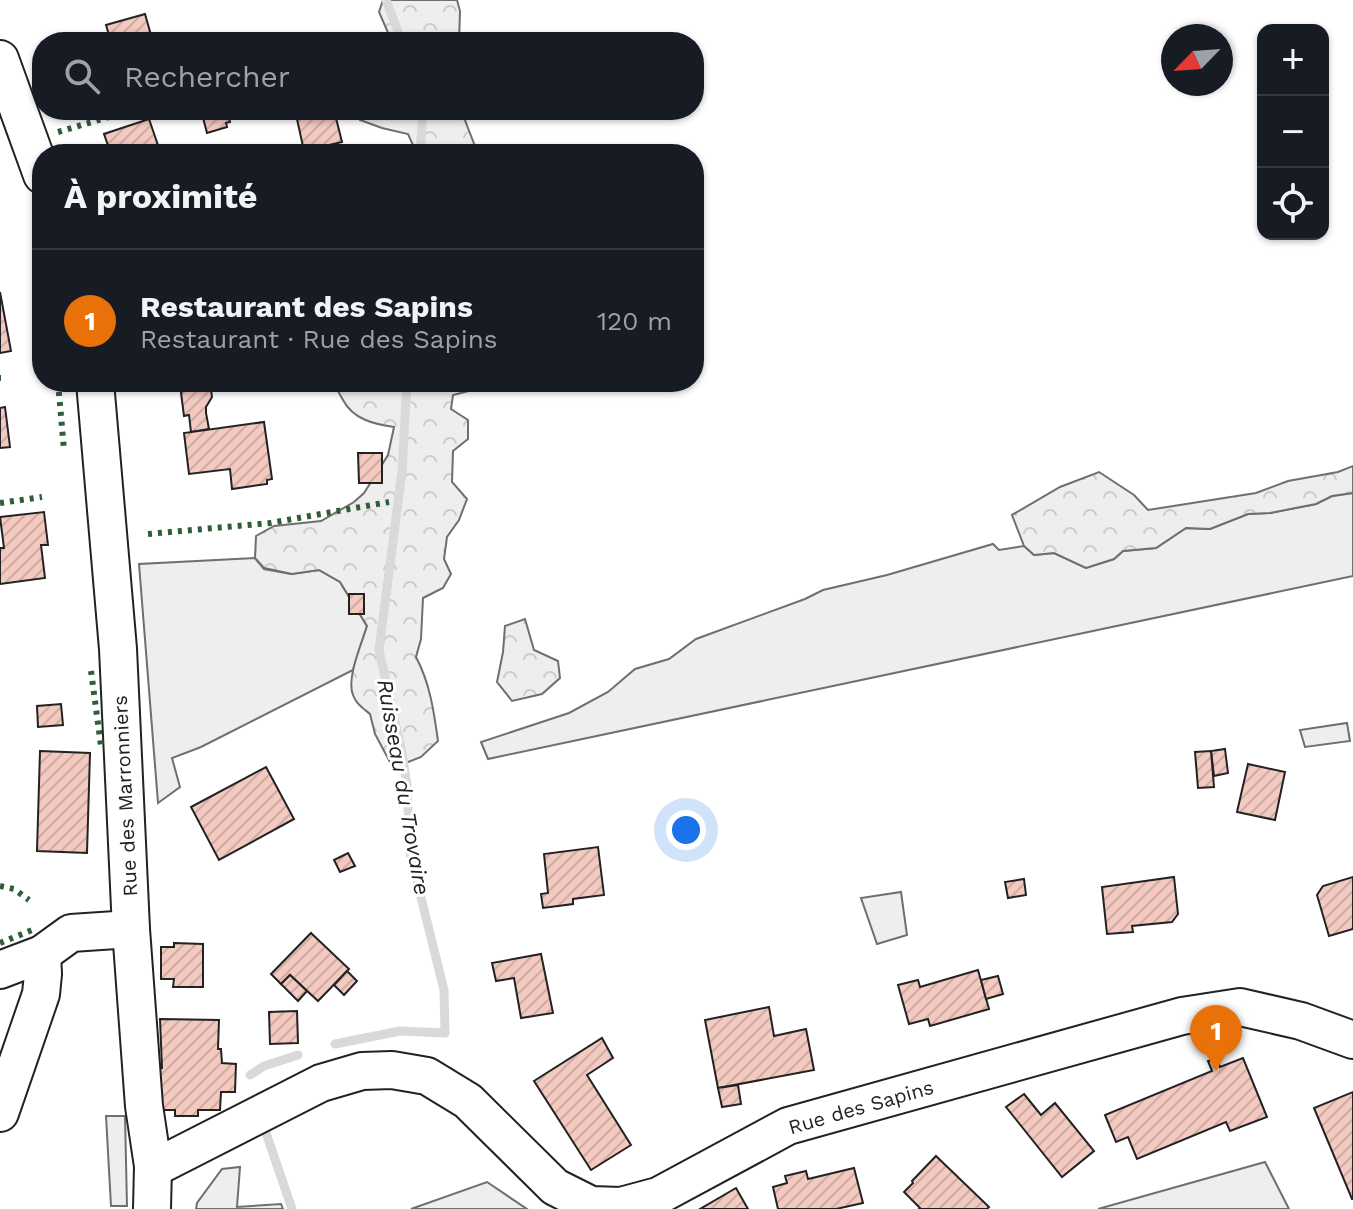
<!DOCTYPE html>
<html lang="fr">
<meta charset="utf-8">
<style>
body{margin:0;font-family:"Work Sans",sans-serif;background:#242831;color:#f1f3f6}
.controls{position:absolute;right:24px;top:24px;display:grid;overflow:hidden;border-radius:16px;box-shadow:0 2px 6px #0004}
.controls button{width:72px;height:72px;display:grid;place-items:center;padding:0;border:0;border-bottom:2px solid #363941;background:#171b24;color:#f1f3f6;font:40px sans-serif}
.compass{position:absolute;left:1161px;top:24px;width:72px;height:72px;border-radius:50%;background:#171b24;box-shadow:0 2px 6px #0004;rotate:245deg}
.you{position:absolute;left:686px;top:830px;width:28px;height:28px;margin:-20px;border:6px solid #fff;border-radius:50%;background:#1a73e8;box-shadow:0 0 0 12px #1a73e833}
.badge{display:grid;place-items:center;width:52px;height:52px;border-radius:50%;background:#8c9099;color:#fff;font-size:26px;font-weight:700}
.pin{position:absolute;translate:-50% -66px;filter:drop-shadow(0 2px 4px #0008)}
.pin::after{content:'';position:absolute;top:42px;width:28px;height:24px;background:inherit;clip-path:polygon(0 0,100% 0,50% 100%)}
.list{margin:0;padding:0;list-style:none}
h2{display:flex;justify-content:space-between;align-items:center;height:104px;margin:0;padding:0 32px;font-size:34px}
h2 small{font-size:26px;font-weight:400;color:#9ea1a6}
.list li{display:grid;grid-template-columns:52px 1fr auto;gap:24px;align-items:center;box-sizing:border-box;height:144px;padding:0 32px;border-top:2px solid #363941}
.list b{display:block;font-size:30px;white-space:nowrap}
.list p{margin:0;font-size:26px;white-space:nowrap;color:#9ea1a6}
.list em{font-size:26px;font-style:normal;color:#9ea1a6}
.icon{flex:none;width:44px;height:44px;fill:none;stroke:currentColor;stroke-width:2;stroke-linecap:round;stroke-linejoin:round}
.map{position:relative;flex:none;width:1353px;height:1209px;overflow:hidden}
.search{position:absolute;background:#171b24;box-shadow:0 2px 6px #0004;left:32px;top:32px;width:672px;height:88px;display:flex;align-items:center;gap:20px;box-sizing:border-box;padding:0 28px;border-radius:32px;color:#9ea1a6;font-size:30px}
.panel{position:absolute;background:#171b24;box-shadow:0 2px 6px #0004;left:32px;top:144px;width:672px;height:248px;border-radius:32px}
.map>svg:first-child{display:block}
.green{fill:#eee;stroke:#6f6f6f;stroke-width:2}
.forest{fill:url(#forest-crowns);stroke:#6f6f6f;stroke-width:2}
.lines{fill:none;stroke-linecap:round;stroke-linejoin:round}
.stream{stroke:#d9d9d9;stroke-width:9}
.building{fill:url(#building-hatch);stroke:#222;stroke-width:2}
.minor-casing{stroke:#222;stroke-width:40}
.minor{stroke:#fff;stroke-width:36}
.hedge{stroke:#2f5e38;stroke-width:6;stroke-dasharray:4 6;stroke-linecap:butt}
.labels{text-anchor:middle;stroke-width:6;stroke-linejoin:round;paint-order:stroke}
.street-label{font-size:20px;fill:#222;stroke:#fff}
.water-label{font-size:22px;font-style:italic;fill:#222;stroke:#fff}
</style>
<div class="map">
<svg width="1353" height="1209" viewBox="0 0 1353 1209">
<defs>
<pattern id="forest-crowns" width="20" height="18" patternUnits="userSpaceOnUse" patternTransform="scale(2)"><rect width="20" height="18" fill="#eee"/><path d="M2 6a3 3 0 1 1 6 0M12 15a3 3 0 1 1 6 0" fill="none" stroke="#ccc"/></pattern>
<pattern id="building-hatch" width="6" height="6" patternUnits="userSpaceOnUse" patternTransform="scale(2)"><rect width="6" height="6" fill="#f3c9c0"/><path d="M-1 1l2-2M0 6l6-6M5 7l2-2" fill="none" stroke="#d0aca5"/></pattern>
</defs>
<rect width="100%" height="100%" fill="#fff"/>
<g class="green">
<polygon points="1353,493 1353,576 488,759 481,742 569,713 608,692 635,669 669,659 696,639 805,599 823,590 887,575 993,544 999,550 1024,546 1034,555 1054,553 1086,568 1114,559 1123,551 1156,548 1186,528 1210,529 1248,514 1270,513 1316,504 1332,496"/>
<polygon points="255,558 264,569 291,574 319,570 340,582 367,626 353,670 201,747 172,758 180,787 158,803 139,564"/>
<polygon points="1347,723 1350,741 1305,747 1300,730"/>
<polygon points="901,892 907,935 877,944 861,898"/>
<polygon points="106,1116 125,1116 127,1206 111,1206"/>
<polygon points="1265,1162 1289,1209 1098,1209"/>
<polygon points="240,1167 237,1207 281,1204 283,1209 196,1209 197,1203 222,1169"/>
<polygon points="487,1182 527,1209 411,1209"/>
</g>
<g class="forest">
<polygon points="383,0 457,0 460,11 459,42 392,42 379,12"/>
<polygon points="357,110 461,110 478,154 417,154 408,134 382,128 360,120"/>
<path d="M338,382H477L473,390L453,395L451,409L468,420V439L453,451L452,482L467,499L459,520L447,537L444,559L451,574L443,588L423,598L421,639L416,657C430,683 434,712 438,741L421,757L398,766L391,764L375,734L370,714C363,708 356,704 353,695C346,678 362,643 367,626L340,582L319,570L292,574L264,568L255,558L256,536L274,526L321,521L354,502L364,493L388,455L394,427C373,424 353,419 343,400C339,393 336,390 338,382Z"/>
<polygon points="1353,466 1353,493 1332,496 1316,504 1270,513 1248,514 1210,529 1186,528 1156,548 1123,551 1114,559 1086,568 1054,553 1034,555 1024,546 1012,515 1060,487 1099,472 1134,495 1148,510 1256,493 1288,481 1338,472"/>
<polygon points="525,619 534,650 558,661 560,678 542,694 512,701 497,682 503,652 505,626"/>
</g>
<g class="lines">
<g class="stream">
<polyline points="386,0 402,42"/>
<polyline points="420,154 423,110"/>
<polyline points="335,1044 400,1031 445,1033 444,990 410,853 407,785 402,753 379,650 402,471 407,382"/>
<polyline points="250,1075 264,1066 298,1055"/>
<polyline points="264,1127 292,1209"/>
</g>
</g>
<g class="building">
<polygon points="145,14 153,42 111,42 106,25"/>
<polygon points="201,110 227,110 230,122 226,123 227,127 207,133"/>
<polygon points="295,110 334,110 342,142 304,151"/>
<polygon points="149,119 161,154 111,154 104,134"/>
<polygon points="0,292 11,351 0,353"/>
<polygon points="186,382 210,382 212,397 206,407 206,413 209,429 191,432 189,415 184,416 181,393"/>
<polygon points="5,407 10,447 0,448 0,408"/>
<polygon points="264,422 272,479 267,480 267,484 232,489 230,469 189,474 184,433"/>
<polygon points="358,453 382,453 382,483 359,483"/>
<polygon points="44,512 48,545 41,545 45,578 0,584 0,548 4,548 0,517"/>
<rect x="349" y="594" width="15" height="20"/>
<polygon points="61,704 63,725 38,727 37,706"/>
<polygon points="1225,749 1228,773 1214,776 1211,751"/>
<polygon points="40,751 90,753 87,853 37,851"/>
<polygon points="1211,751 1214,787 1198,788 1195,752"/>
<polygon points="1248,764 1285,772 1275,820 1237,812"/>
<polygon points="266,767 294,819 219,860 191,807"/>
<polygon points="598,847 604,895 573,899 573,904 543,908 541,894 548,893 544,854"/>
<polygon points="348,853 355,866 340,872 334,860"/>
<polygon points="1174,877 1178,914 1172,922 1132,926 1133,932 1107,934 1102,887"/>
<polygon points="1353,877 1353,929 1329,936 1317,895 1323,886"/>
<polygon points="1024,879 1026,895 1008,898 1005,882"/>
<polygon points="311,933 349,969 318,1001 290,975 281,984 271,974"/>
<polygon points="174,943 203,944 203,987 173,987 174,979 161,979 161,947 174,947"/>
<polygon points="541,954 553,1013 521,1018 514,978 496,981 492,963"/>
<polygon points="978,970 989,1009 930,1026 928,1019 909,1024 898,985 918,980 920,987"/>
<polygon points="347,971 357,981 344,995 334,985"/>
<polygon points="290,975 307,991 298,1001 281,984"/>
<polygon points="998,976 1003,994 986,999 981,980"/>
<polygon points="769,1007 774,1036 806,1029 814,1070 718,1088 705,1020"/>
<polygon points="297,1011 298,1043 270,1044 269,1012"/>
<polygon points="160,1019 219,1020 218,1049 221,1049 222,1063 236,1064 235,1092 221,1092 220,1110 198,1110 198,1116 175,1116 175,1110 159,1110 160,1068 162,1068"/>
<polygon points="602,1038 613,1058 587,1075 631,1145 591,1170 534,1081"/>
<polygon points="1217,1058 1220,1067 1243,1058 1267,1117 1230,1131 1226,1122 1137,1159 1128,1137 1116,1142 1105,1115 1212,1071 1208,1061"/>
<polygon points="738,1085 741,1104 722,1107 718,1088"/>
<polygon points="1353,1092 1353,1199 1352,1199 1314,1108"/>
<polygon points="1024,1094 1041,1115 1055,1103 1094,1151 1062,1177 1006,1107"/>
<polygon points="936,1156 989,1207 987,1209 919,1209 920,1208 904,1192 913,1183 912,1181"/>
<polygon points="854,1168 863,1203 836,1209 778,1209 773,1187 787,1183 785,1176 806,1171 808,1179"/>
<polygon points="736,1188 748,1209 700,1209"/>
</g>
<g class="lines">
<g class="minor-casing">
<g id="minor">
<polyline points="0,59 42,175"/>
<polyline points="95,382 118,649 131,929 144,1106 153,1166 152,1209"/>
<polyline points="0,970 42,954 71,933 131,929"/>
<polyline points="0,1113 41,994 43,974 42,954"/>
<polyline points="153,1166 164,1163 321,1083 362,1071 392,1070 427,1076 468,1101 555,1187 591,1205 621,1206 658,1196 788,1126 1182,1016 1240,1007 1301,1021 1353,1040"/>
</g>
</g>
<use href="#minor" class="minor"/>
<g class="hedge">
<polyline points="58,132 133,110"/>
<polyline points="0,378 1,378"/>
<polyline points="58,382 64,450"/>
<polyline points="0,503 42,497"/>
<polyline points="148,534 270,523 389,502"/>
<polyline points="91,671 101,746"/>
<polyline points="0,886 14,889 29,900"/>
<polyline points="0,943 32,930"/>
</g>
</g>
<g class="labels">
<g class="street-label">
<text transform="translate(125 796) rotate(-93)" y="7">Rue des Marronniers</text>
<text transform="translate(861 1107) rotate(-16)" y="7">Rue des Sapins</text>
</g>
<g class="water-label">
<text transform="translate(404 787) rotate(80)" y="8">Ruisseau du Trovaire</text>
</g>
</g>
</svg>
<div class="controls">
<button>+</button>
<button>−</button>
<button><svg class="icon" aria-label="locate" viewBox="0 0 24 24"><circle cx="12" cy="12" r="6"/><path d="M12 2v4M12 18v4M2 12h4M18 12h4"/></svg></button>
</div>
<svg class="compass" viewBox="-18 -18 36 36"><path d="M0-13l5 13h-10z" fill="#e53935"/><path d="M0 13l5-13h-10z" fill="#9ea1a6"/></svg>
<div class="you"></div>
<div class="pin badge" style="left:1216px;top:1071px;background:#e8710a">1</div>
<div class="search"><svg class="icon" aria-label="search" viewBox="0 0 24 24"><circle cx="10" cy="10" r="6"/><path d="M15 15l6 6"/></svg>Rechercher</div>
<section class="panel">
<h2>À proximité<small></small></h2>
<ul class="list">
<li><span class="badge" style="background:#e8710a">1</span><div><b>Restaurant des Sapins</b><p>Restaurant · Rue des Sapins</p></div><em>120 m</em></li>
</ul>
</section>
</div>
